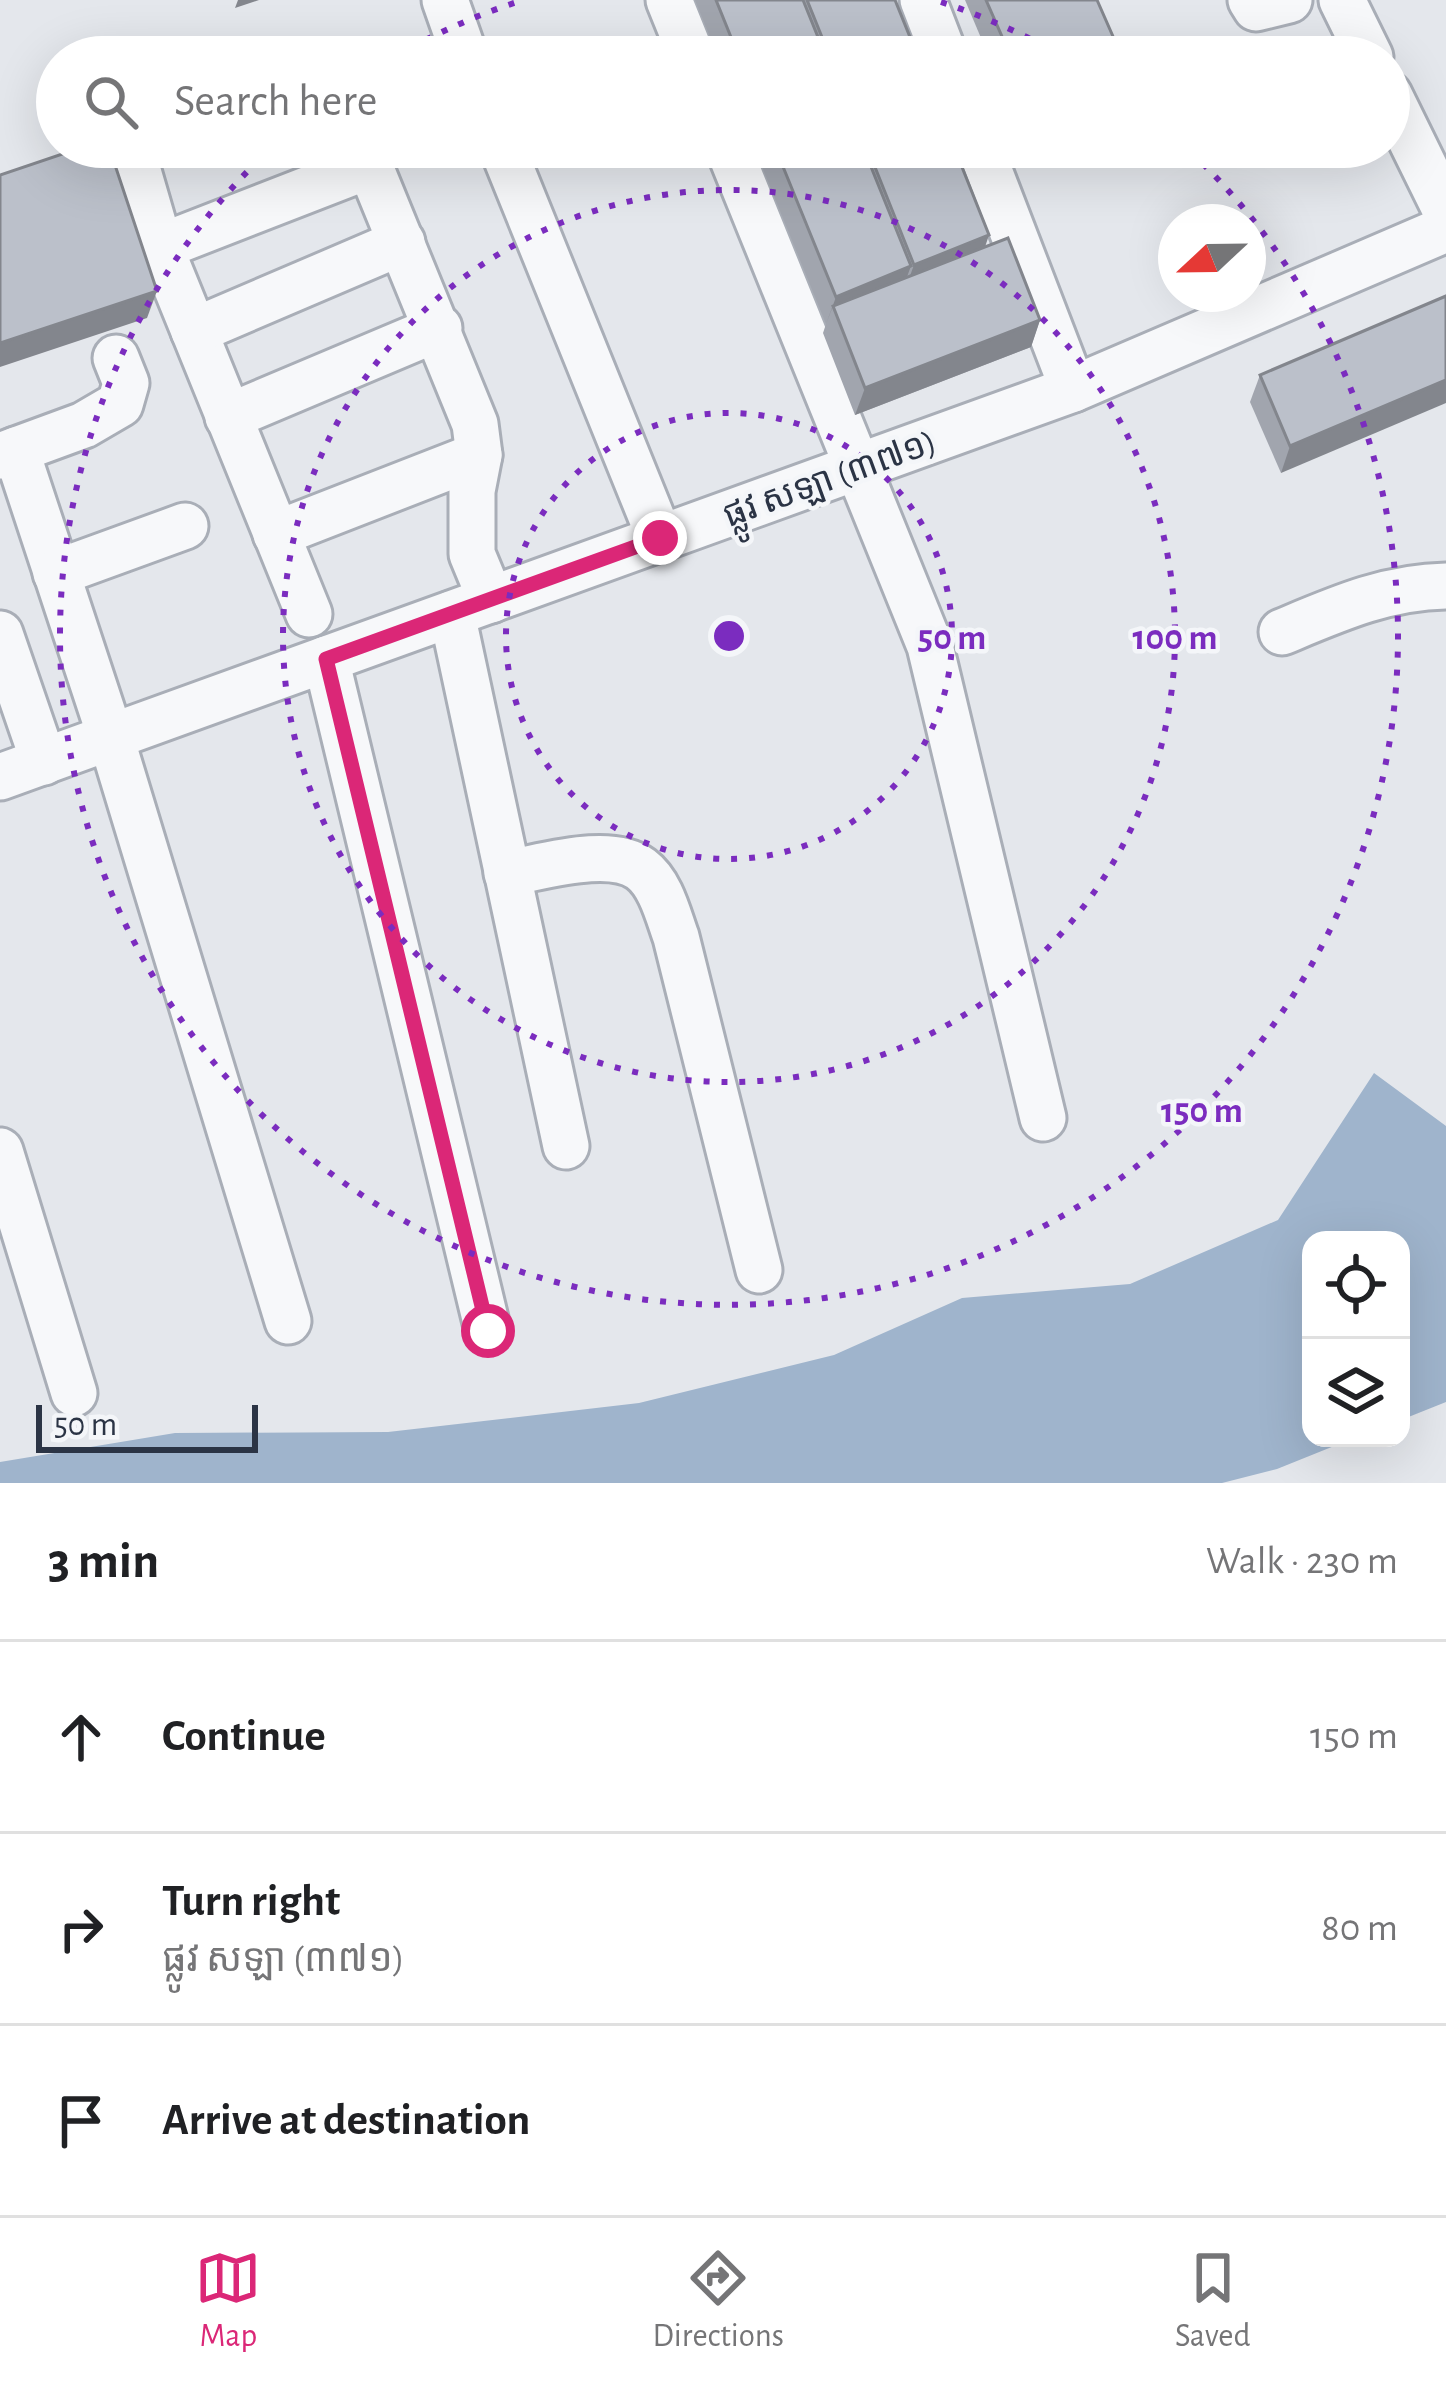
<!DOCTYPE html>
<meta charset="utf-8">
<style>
body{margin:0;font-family:"Alegreya Sans","Noto Sans Khmer",sans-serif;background:#f2f2f2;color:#202124}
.controls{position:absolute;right:36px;bottom:36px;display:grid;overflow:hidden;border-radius:24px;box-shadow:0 12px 48px #0002}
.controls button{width:108px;height:108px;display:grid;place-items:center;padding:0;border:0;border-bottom:3px solid #e0e0e0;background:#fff;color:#202124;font:60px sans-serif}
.compass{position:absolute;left:1158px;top:204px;width:108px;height:108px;border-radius:50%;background:#fff;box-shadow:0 12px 48px #0002;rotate:248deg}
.scale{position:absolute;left:36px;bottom:30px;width:222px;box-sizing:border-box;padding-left:12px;border:6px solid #2b3445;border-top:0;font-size:33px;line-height:42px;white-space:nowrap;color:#2b3445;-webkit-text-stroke:9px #f4f6f9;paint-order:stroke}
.stop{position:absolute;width:36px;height:36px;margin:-27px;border:9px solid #db2777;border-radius:50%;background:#fff}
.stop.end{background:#db2777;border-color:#fff;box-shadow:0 3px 12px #0008}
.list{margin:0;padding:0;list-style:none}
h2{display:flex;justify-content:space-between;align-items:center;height:156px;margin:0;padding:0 48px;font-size:51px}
h2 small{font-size:39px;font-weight:400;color:#757577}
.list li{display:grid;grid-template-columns:78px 1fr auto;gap:36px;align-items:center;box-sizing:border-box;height:192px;padding:0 48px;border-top:3px solid #e0e0e0}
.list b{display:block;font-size:45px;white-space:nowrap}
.list p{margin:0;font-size:39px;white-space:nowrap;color:#757577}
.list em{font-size:39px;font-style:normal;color:#757577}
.icon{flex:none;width:66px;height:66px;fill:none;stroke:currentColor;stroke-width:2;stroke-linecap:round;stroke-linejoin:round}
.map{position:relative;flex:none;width:1446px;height:1483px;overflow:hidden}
.search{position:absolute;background:#fff;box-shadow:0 12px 48px #0002;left:36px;right:36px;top:36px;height:132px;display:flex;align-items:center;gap:30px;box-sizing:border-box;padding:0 42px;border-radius:66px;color:#757577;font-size:45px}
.sheet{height:732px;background:#fff}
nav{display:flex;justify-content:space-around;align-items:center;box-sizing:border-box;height:168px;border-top:3px solid #e0e0e0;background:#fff;font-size:33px;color:#757577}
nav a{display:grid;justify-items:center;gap:6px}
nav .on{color:#db2777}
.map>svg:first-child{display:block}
.water{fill:#9fb4cc}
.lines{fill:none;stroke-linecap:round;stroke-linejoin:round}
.minor-casing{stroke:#a9aeb7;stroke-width:51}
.minor{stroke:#f7f8fa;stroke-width:45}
.wall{fill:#a1a5ae}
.shaded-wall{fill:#83868d}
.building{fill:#bbc0ca;stroke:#83868d;stroke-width:3}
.route{stroke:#db2777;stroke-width:15}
.ring{fill:none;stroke:#7b2cbf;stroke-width:6;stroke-dasharray:6 12}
.labels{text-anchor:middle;stroke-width:9;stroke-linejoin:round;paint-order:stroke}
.street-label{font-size:36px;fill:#2b3445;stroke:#f4f6f9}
.centre{fill:#7b2cbf;stroke:#f4f6f9;stroke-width:6}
.ring-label{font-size:36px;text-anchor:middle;font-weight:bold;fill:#7b2cbf;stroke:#f4f6f9;stroke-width:9;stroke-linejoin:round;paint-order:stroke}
</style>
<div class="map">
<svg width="1446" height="1483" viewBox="0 0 1446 1483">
<rect width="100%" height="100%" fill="#e4e7ec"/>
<polygon class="water" points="1374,1073 1446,1126 1446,1402 1401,1420 1401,1240 1311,1240 1311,1438 1354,1438 1277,1469 1222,1483 0,1483 0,1462 175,1433 388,1432 639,1403 834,1355 962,1298 1130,1284 1278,1220"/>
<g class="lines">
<g class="minor-casing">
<g id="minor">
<polyline points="445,0 465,57"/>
<polyline points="669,0 692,57"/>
<polyline points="923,0 945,57"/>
<polyline points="1251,0 1256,8 1289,0"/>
<polyline points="1342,0 1370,57"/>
<polyline points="1389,95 1446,211"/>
<polyline points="131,147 160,247 309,614"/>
<polyline points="362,147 475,424 479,455 472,491 472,554 491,600"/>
<polyline points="502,147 660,538"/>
<polyline points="728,147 930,646 1043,1118"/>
<polyline points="980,147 1073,389"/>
<polyline points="160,247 371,165"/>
<polyline points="194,331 402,242"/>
<polyline points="228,417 439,328"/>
<polyline points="16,450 84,425 120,404 126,383 116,358"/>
<polyline points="0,456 16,450 111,738 288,1321"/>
<polyline points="276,534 479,455"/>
<polyline points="56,573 185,526"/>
<polyline points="452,614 566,1146"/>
<path d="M1282,632C1337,609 1386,587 1446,586"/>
<polyline points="0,634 44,762"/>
<polyline points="326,659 488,1331"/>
<polyline points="0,777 1073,389 1446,229"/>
<path d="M507,873C543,867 610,846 641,869C661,884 668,915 676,937L759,1270"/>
<polyline points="0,1151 74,1393"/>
</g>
</g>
<use href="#minor" class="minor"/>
</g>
<g class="wall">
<polygon points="695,0 895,0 918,57 718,57"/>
<polygon points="965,0 1097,0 1122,57 989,57"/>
<polygon points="754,147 954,147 985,247 1040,320 1031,347 855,415 823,333 826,324"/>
<polygon points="1446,296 1281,473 1250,402 1260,375"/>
</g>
<g class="shaded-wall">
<polygon points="238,0 259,0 235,8"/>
<polygon points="989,235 980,262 904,292 914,265"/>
<polygon points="911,266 901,293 833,306 826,324 836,297"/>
<polygon points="157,291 147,318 0,367 0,343"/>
<polygon points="1040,320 1031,347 855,415 865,388"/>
<polygon points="1446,380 1446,403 1281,473 1290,446"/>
</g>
<g class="building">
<polygon points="716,0 803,0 826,57 739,57"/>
<polygon points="807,0 895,0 918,57 830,57"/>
<polygon points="986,0 1097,0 1122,57 1011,57"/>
<polygon points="83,147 109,147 157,291 0,343 0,175"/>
<polygon points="775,147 863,147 911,266 836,297"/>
<polygon points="867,147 954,147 989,235 914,265"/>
<polygon points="1008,238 1040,320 865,388 833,306"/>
<polygon points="1446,296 1446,380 1290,446 1260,375"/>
</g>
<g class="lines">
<polyline class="route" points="488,1331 326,659 660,538"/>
</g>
<g class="ring">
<circle cx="729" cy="636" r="223"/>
<circle cx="729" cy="636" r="446"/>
<path d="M394 57A669 669 0 0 1 517 2M941 2A669 669 0 0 1 1064 57M1190 151A669 669 0 1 1 268 151"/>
</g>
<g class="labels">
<g class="street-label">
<text transform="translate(829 477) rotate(-20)" y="13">ផ្លូវ សឡា (៣៧១)</text>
</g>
</g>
<circle cx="729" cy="636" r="18" class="centre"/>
<g class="ring-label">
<text x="952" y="649">50 m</text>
<text x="1175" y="649">100 m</text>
<text x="1202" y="1122">150 m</text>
</g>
</svg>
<div class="controls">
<button><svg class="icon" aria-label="locate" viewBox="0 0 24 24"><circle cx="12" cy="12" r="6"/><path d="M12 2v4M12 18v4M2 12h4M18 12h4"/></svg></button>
<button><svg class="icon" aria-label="layers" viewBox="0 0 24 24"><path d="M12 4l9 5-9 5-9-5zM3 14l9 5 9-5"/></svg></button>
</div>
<svg class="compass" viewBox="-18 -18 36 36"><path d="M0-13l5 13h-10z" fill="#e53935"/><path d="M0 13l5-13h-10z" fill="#757577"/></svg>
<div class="scale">50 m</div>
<div class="stop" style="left:488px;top:1331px"></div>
<div class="stop end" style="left:660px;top:538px"></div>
<div class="search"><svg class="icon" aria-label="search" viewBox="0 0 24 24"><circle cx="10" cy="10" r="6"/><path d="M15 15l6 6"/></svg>Search here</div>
</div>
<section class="sheet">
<h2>3 min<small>Walk · 230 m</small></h2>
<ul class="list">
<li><svg class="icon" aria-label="ahead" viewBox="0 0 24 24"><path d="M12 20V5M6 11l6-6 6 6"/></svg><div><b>Continue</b></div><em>150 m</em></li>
<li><svg class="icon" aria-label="right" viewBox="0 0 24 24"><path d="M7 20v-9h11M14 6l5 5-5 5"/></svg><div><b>Turn right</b><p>ផ្លូវ សឡា (៣៧១)</p></div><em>80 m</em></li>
<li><svg class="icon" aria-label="arrive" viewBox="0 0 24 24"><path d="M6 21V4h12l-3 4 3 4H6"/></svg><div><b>Arrive at destination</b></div></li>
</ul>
</section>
<nav>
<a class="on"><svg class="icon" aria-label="map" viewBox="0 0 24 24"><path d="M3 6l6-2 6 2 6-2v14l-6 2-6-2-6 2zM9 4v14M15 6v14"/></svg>Map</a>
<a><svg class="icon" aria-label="directions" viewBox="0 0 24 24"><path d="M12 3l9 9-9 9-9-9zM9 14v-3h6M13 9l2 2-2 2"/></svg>Directions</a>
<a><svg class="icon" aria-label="saved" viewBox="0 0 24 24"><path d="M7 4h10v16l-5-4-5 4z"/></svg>Saved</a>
</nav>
